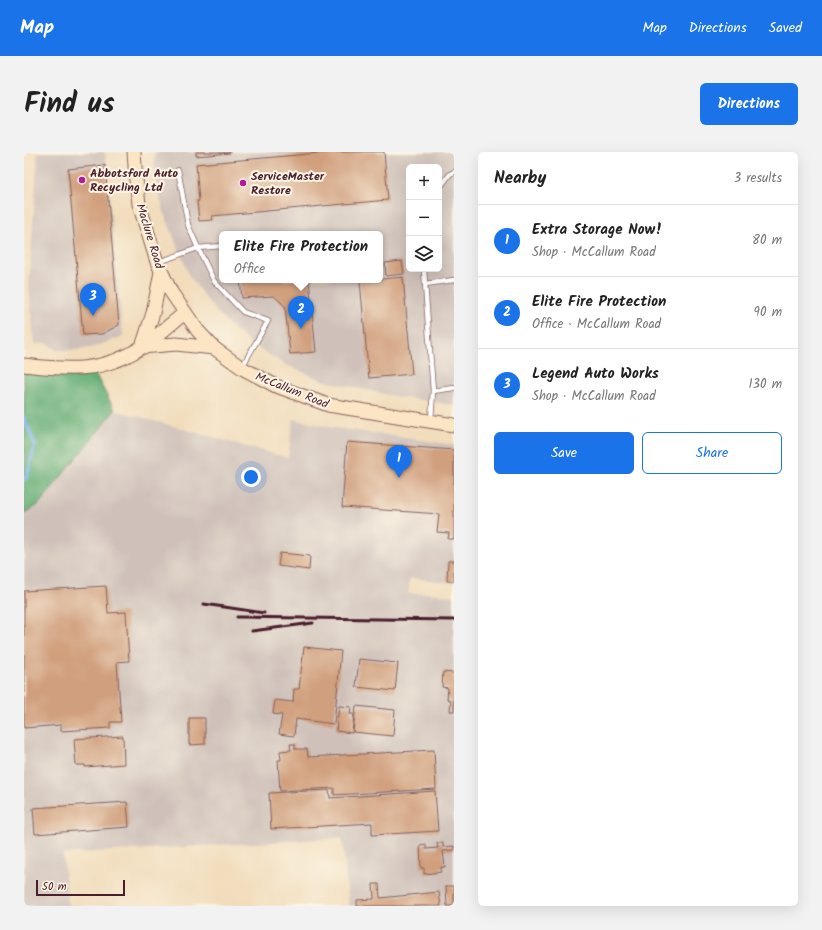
<!DOCTYPE html>
<meta charset="utf-8">
<style>
body{margin:0;font-family:Kalam,sans-serif;background:#f2f2f2;color:#222}
.controls{position:absolute;right:12px;top:12px;display:grid;overflow:hidden;border-radius:6px;box-shadow:0 4px 16px #0002}
.controls button{width:36px;height:36px;display:grid;place-items:center;padding:0;border:0;border-bottom:1px solid #e0e0e0;background:#fff;color:#222;font:20px sans-serif}
.scale{position:absolute;left:12px;bottom:10px;width:89px;box-sizing:border-box;padding-left:4px;border:2px solid #4a1f2b;border-top:0;font-size:11px;line-height:14px;white-space:nowrap;color:#4a1f2b;-webkit-text-stroke:3px #fcf5e5;paint-order:stroke}
.you{position:absolute;left:227px;top:325px;width:14px;height:14px;margin:-10px;border:3px solid #fff;border-radius:50%;background:#1a73e8;box-shadow:0 0 0 6px #1a73e833}
.badge{display:grid;place-items:center;width:26px;height:26px;border-radius:50%;background:#1a73e8;color:#fff;font-size:13px;font-weight:700}
.pin{position:absolute;translate:-50% -33px;filter:drop-shadow(0 1px 2px #0008)}
.pin::after{content:'';position:absolute;top:21px;width:14px;height:12px;background:inherit;clip-path:polygon(0 0,100% 0,50% 100%)}
.popup{position:absolute;left:195px;top:79px;width:164px;height:52px;box-sizing:border-box;display:grid;place-content:center;border-radius:6px;background:#fff;filter:drop-shadow(0 1px 3px #0005);font-size:13px;white-space:nowrap;color:#767676}
.popup b{font-size:15px;color:#222}
.popup::after{content:'';position:absolute;left:50%;top:100%;margin-left:-8px;border:8px solid transparent;border-top-color:#fff}
.list{margin:0;padding:0;list-style:none}
h2{display:flex;justify-content:space-between;align-items:center;height:52px;margin:0;padding:0 16px;font-size:17px}
h2 small{font-size:13px;font-weight:400;color:#767676}
.list li{display:grid;grid-template-columns:26px 1fr auto;gap:12px;align-items:center;box-sizing:border-box;height:72px;padding:0 16px;border-top:1px solid #e0e0e0}
.list b{display:block;font-size:15px;white-space:nowrap}
.list p{margin:0;font-size:13px;white-space:nowrap;color:#767676}
.list em{font-size:13px;font-style:normal;color:#767676}
.actions{display:flex;gap:8px;padding:12px 16px}
.actions a{flex:1;padding:9px 0;border:1px solid #1a73e8;border-radius:6px;text-align:center;font-size:14px;color:#1a73e8}
.actions .main{background:#1a73e8;color:#fff}
.icon{flex:none;width:22px;height:22px;fill:none;stroke:currentColor;stroke-width:2;stroke-linecap:round;stroke-linejoin:round}
.map{position:relative;flex:none;width:430px;height:754px;overflow:hidden;border-radius:6px}
header{display:flex;align-items:center;gap:24px;box-sizing:border-box;height:56px;padding:0 20px;background:#1a73e8;color:#fff}
header strong{font-size:19px}
nav{display:flex;gap:22px;margin-inline-start:auto;font-size:14px}
.intro{display:flex;align-items:center;justify-content:space-between;box-sizing:border-box;height:96px;padding:0 24px}
h1{margin:0;font-size:28px}
.button{padding:10px 18px;border-radius:6px;background:#1a73e8;color:#fff;font-size:14px;font-weight:700}
main{display:flex;gap:24px;padding:0 24px}
aside{flex:1;background:#fff;border-radius:6px;box-shadow:0 4px 16px #0002}
.map>svg:first-child{display:block}
.industrial{fill:#cfc1ba;fill-rule:evenodd}
.forest{fill:#66af77;stroke:#586751}
.lines{fill:none;stroke-linecap:round;stroke-linejoin:round}
.stream{stroke:#7ab2ea;stroke-width:3.5}
.building{fill:#d09f7d}
.lane-casing{stroke:#84615d;stroke-width:6}
.secondary-casing{stroke:#84615d;stroke-width:15}
.lane{stroke:#fff;stroke-width:4.5}
.secondary{stroke:#fce5c4;stroke-width:13}
.rail{stroke:#4a1f2b;stroke-width:3}
.poi-dot{fill:#b5179e;stroke:#fcf5e5;stroke-width:1.5}
.labels{text-anchor:middle;stroke-width:4;stroke-linejoin:round;paint-order:stroke}
.poi-label{font-size:12px;font-weight:bold;fill:#4a1f2b;stroke:#fcf5e5;text-anchor:start}
.street-label{font-size:12px;fill:#4a1f2b;stroke:#fcf5e5}
</style>
<header>
<strong>Map</strong>
<nav><a>Map</a><a>Directions</a><a>Saved</a></nav>
</header>
<div class="intro"><h1>Find us</h1><a class="button">Directions</a></div>
<main>
<div class="map">
<svg width="430" height="754" viewBox="0 0 430 754">
<rect width="100%" height="100%" fill="#fcf5e5"/>
<filter id="ink" filterUnits="userSpaceOnUse"><feTurbulence type="fractalNoise" baseFrequency=".025" numOctaves="2"/><feDisplacementMap in="SourceGraphic" scale="8" xChannelSelector="R" yChannelSelector="G"/><feConvolveMatrix kernelMatrix="1 2 1 2 8 2 1 2 1" color-interpolation-filters="sRGB"/></filter>
<filter id="wash" filterUnits="userSpaceOnUse"><feTurbulence type="fractalNoise" baseFrequency=".012" numOctaves="4" result="noise"/><feDisplacementMap in="SourceGraphic" scale="16" xChannelSelector="R" yChannelSelector="G"/><feGaussianBlur stdDeviation="0.9" result="paint"/><feColorMatrix in="noise" values="0 0 0 0 0 0 0 0 0 0 0 0 0 0 0 0 0 1.4 0 .05"/><feComposite in="paint" operator="in"/></filter>
<g filter="url(#wash)">
<rect width="100%" height="100%" fill="#f1dcbb"/>
<g class="industrial">
<polygon points="14,0 81,0 99,184 87,189 67,196 51,198 32,198 23,191 10,192 5,131"/>
<path d="M131,0H430V253L374,245L298,228L262,213L227,192L202,170L182,147L165,123L143,68L136,47L130,13ZM385,15H415V117H385ZM198,82H356V128H198Z"/>
<polygon points="91,258 264,306 269,267 306,275 430,293 430,431 386,426 384,442 404,441 430,444 430,754 325,754 318,686 39,702 44,754 0,754 0,362 14,353"/>
</g>
<polygon class="forest" points="0,219 48,223 71,222 91,258 14,353 0,362"/>
<g class="lines">
<polyline class="stream" points="0,265 11,293 3,324 0,328"/>
</g>
<g id="blocks">
<g class="building">
<polygon points="172,0 206,0 206,1 172,4"/>
<polygon points="307,0 360,0 364,48 188,64 189,68 175,69 173,49 175,49 172,12"/>
<polygon points="81,13 95,173 78,182 59,183 44,17"/>
<polygon points="378,109 380,122 362,124 361,111"/>
<polygon points="379,125 388,222 345,226 336,129"/>
<polygon points="216,128 285,128 292,200 266,202 261,154 250,144 218,146"/>
<polygon points="323,290 430,298 430,387 424,387 425,381 413,380 415,362 318,355"/>
<polygon points="256,401 286,404 285,418 254,414"/>
<polygon points="424,409 430,409 430,429 423,429"/>
<polygon points="82,434 84,461 102,460 105,509 93,510 97,570 86,570 86,576 37,579 37,573 0,576 0,439"/>
<polygon points="280,495 317,499 310,572 272,567 270,584 255,582 258,563 249,562 251,548 269,550 270,537 275,537"/>
<polygon points="335,507 374,511 371,539 332,535"/>
<polygon points="419,520 430,521 430,559 426,559 427,548 423,547 424,536 418,535"/>
<polygon points="315,554 327,555 326,562 330,562 328,581 312,579"/>
<polygon points="332,554 371,558 369,584 329,580"/>
<polygon points="165,566 181,566 181,592 165,593"/>
<polygon points="99,584 100,612 61,615 61,613 52,613 50,587"/>
<polygon points="266,592 271,592 271,597 283,597 284,605 410,598 412,637 310,643 310,636 256,639 254,608 257,608 256,599 267,598"/>
<polygon points="305,638 306,646 411,639 414,679 348,683 348,671 247,677 245,641"/>
<polygon points="103,650 105,675 11,682 9,656"/>
<polygon points="413,691 419,691 419,695 430,694 430,698 419,699 421,715 417,715 417,720 400,722 400,716 397,716 396,693 402,692 402,697 414,696"/>
<polygon points="349,732 355,732 356,746 415,740 417,754 333,754 333,748 350,747"/>
<polygon points="422,734 430,734 430,754 423,754"/>
</g>
</g>
</g>
<g filter="url(#ink)">
<use href="#blocks" fill-opacity="0" stroke="#84615d" stroke-width="1"/>
<g class="lines">
<g class="lane-casing">
<g id="lane">
<polyline points="415,37 426,22 430,20"/>
<polyline points="346,82 347,82"/>
<polyline points="198,94 174,96 190,129 219,160 244,169 218,215"/>
<polyline points="135,110 174,96 164,73 154,18"/>
<polyline points="400,117 401,132"/>
<polyline points="409,239 430,236"/>
<polyline points="407,268 409,239 401,132 430,128"/>
</g>
</g>
<g class="secondary-casing">
<g id="secondary">
<polyline points="110,0 112,28 115,52 133,110 147,140 174,179 190,196 218,216 252,234 304,253 430,273"/>
<polyline points="118,195 129,161 137,120"/>
<polyline points="118,195 152,192 190,196"/>
<path d="M0,213C44,218 79,221 118,195C133,185 146,172 161,161"/>
</g>
</g>
<use href="#lane" class="lane"/>
<use href="#secondary" class="secondary"/>
<g class="rail">
<polyline points="180,452 240,461"/>
<polyline points="213,465 430,468"/>
<polyline points="228,479 289,471"/>
</g>
</g>
</g>
<g class="poi-dot">
<circle cx="58" cy="28" r="4"/>
<circle cx="219" cy="31" r="4"/>
</g>
<g class="labels">
<g class="poi-label">
<text x="66" y="25">Abbotsford Auto<tspan x="66" dy="14">Recycling Ltd</tspan></text>
<text x="227" y="28">ServiceMaster<tspan x="227" dy="14">Restore</tspan></text>
</g>
<g class="street-label">
<text transform="translate(126 84) rotate(73)" y="4">Maclure Road</text>
<text transform="translate(268 238) rotate(22)" y="4">McCallum Road</text>
</g>
</g>
</svg>
<div class="controls">
<button>+</button>
<button>−</button>
<button><svg class="icon" aria-label="layers" viewBox="0 0 24 24"><path d="M12 4l9 5-9 5-9-5zM3 14l9 5 9-5"/></svg></button>
</div>
<div class="scale">50 m</div>
<div class="you"></div>
<div class="pin badge" style="left:375px;top:326px">1</div>
<div class="pin badge" style="left:277px;top:177px">2</div>
<div class="popup"><b>Elite Fire Protection</b>Office</div>
<div class="pin badge" style="left:69px;top:164px">3</div>
</div>
<aside>
<h2>Nearby<small>3 results</small></h2>
<ul class="list">
<li><span class="badge">1</span><div><b>Extra Storage Now!</b><p>Shop · McCallum Road</p></div><em>80 m</em></li>
<li><span class="badge">2</span><div><b>Elite Fire Protection</b><p>Office · McCallum Road</p></div><em>90 m</em></li>
<li><span class="badge">3</span><div><b>Legend Auto Works</b><p>Shop · McCallum Road</p></div><em>130 m</em></li>
</ul>
<div class="actions"><a class="main">Save</a><a>Share</a></div>
</aside>
</main>
